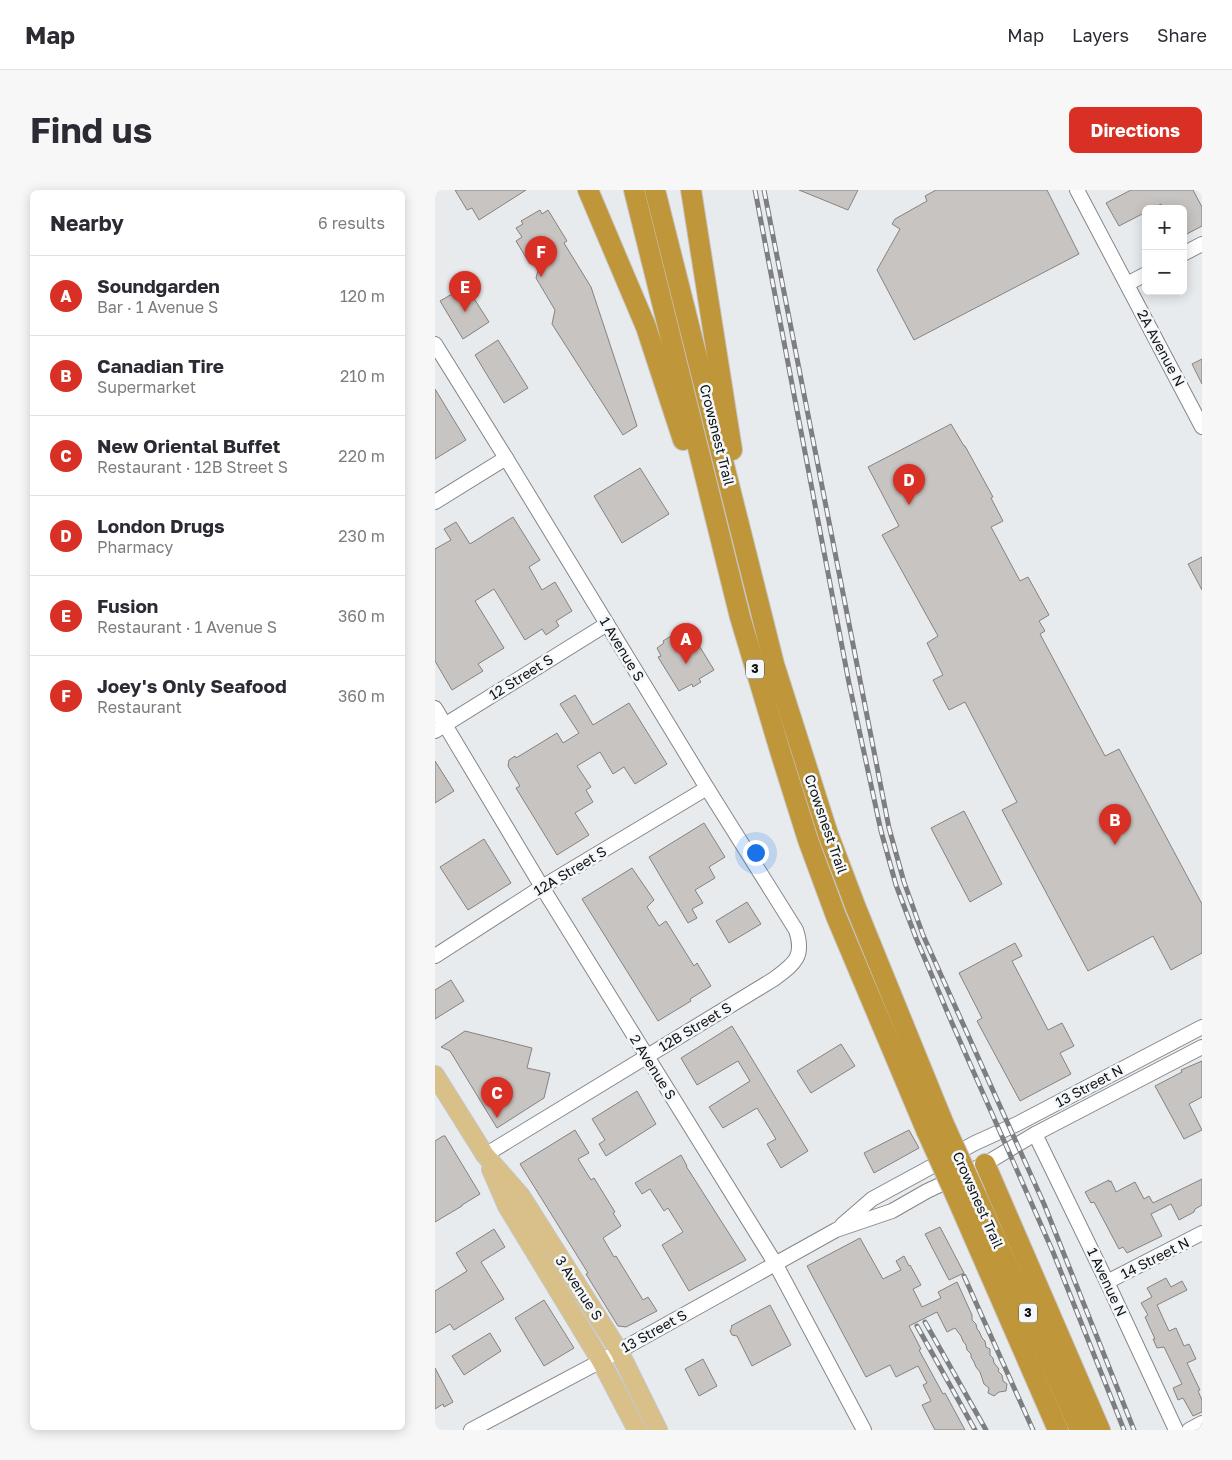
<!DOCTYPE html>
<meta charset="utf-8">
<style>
body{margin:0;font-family:"Golos Text",sans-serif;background:#f7f7f7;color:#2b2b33}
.controls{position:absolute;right:15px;top:15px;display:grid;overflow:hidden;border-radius:8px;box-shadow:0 2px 12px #0003}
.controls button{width:45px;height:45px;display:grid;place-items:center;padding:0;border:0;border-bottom:1px solid #e1e1e2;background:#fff;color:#2b2b33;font:25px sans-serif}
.you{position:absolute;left:320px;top:662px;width:18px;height:18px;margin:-12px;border:4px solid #fff;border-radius:50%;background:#1a73e8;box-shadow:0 0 0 8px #1a73e833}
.badge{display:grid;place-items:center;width:32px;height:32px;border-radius:50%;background:#d93025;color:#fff;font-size:16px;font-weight:700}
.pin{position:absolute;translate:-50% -41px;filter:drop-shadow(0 1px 2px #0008)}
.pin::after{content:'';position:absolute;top:26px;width:18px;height:15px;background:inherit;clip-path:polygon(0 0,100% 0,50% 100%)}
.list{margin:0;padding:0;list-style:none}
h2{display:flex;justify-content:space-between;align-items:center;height:65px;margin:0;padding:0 20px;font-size:21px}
h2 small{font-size:16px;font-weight:400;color:#7c7c81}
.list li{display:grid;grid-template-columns:32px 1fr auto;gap:15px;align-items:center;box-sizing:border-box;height:80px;padding:0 20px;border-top:1px solid #e1e1e2}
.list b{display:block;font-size:19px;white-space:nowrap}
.list p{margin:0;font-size:16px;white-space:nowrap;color:#7c7c81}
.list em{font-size:16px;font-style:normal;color:#7c7c81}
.map{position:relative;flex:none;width:767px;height:1240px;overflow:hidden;border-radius:8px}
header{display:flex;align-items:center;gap:30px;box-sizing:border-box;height:70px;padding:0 25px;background:#fff;border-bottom:1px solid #e1e1e2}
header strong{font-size:24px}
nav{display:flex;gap:28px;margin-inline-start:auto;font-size:18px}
.intro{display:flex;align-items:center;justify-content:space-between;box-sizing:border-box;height:120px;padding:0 30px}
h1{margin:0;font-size:35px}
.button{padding:12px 22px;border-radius:8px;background:#d93025;color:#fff;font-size:18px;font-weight:700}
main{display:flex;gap:30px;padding:0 30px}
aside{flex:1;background:#fff;border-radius:8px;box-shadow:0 2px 12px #0003}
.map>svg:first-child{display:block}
.building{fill:#c8c4c1;stroke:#868280}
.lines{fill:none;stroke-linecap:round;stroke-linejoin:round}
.minor-casing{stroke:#848689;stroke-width:16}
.major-casing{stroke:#c6c6c6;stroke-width:20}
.highway-casing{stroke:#c6c6c6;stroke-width:22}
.minor{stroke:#fff;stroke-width:14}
.major{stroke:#d9c089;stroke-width:18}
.highway{stroke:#c0963a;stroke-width:20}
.rail-casing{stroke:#7c7e80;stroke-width:5}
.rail{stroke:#f5f8fb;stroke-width:3;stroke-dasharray:9;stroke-linecap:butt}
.highway-bridge-casing{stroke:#c6c6c6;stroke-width:22;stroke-linecap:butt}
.highway-bridge{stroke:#c0963a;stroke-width:20}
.labels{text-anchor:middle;stroke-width:5;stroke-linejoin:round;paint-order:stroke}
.shield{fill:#f5f8fb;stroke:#555759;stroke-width:1}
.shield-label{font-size:12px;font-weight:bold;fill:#111213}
.street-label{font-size:14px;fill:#111213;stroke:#f5f8fb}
</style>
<header>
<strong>Map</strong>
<nav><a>Map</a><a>Layers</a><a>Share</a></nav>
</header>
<div class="intro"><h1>Find us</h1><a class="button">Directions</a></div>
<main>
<aside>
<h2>Nearby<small>6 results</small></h2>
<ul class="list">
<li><span class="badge">A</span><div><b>Soundgarden</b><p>Bar · 1 Avenue S</p></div><em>120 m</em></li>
<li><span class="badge">B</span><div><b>Canadian Tire</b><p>Supermarket</p></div><em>210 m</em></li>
<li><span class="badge">C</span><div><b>New Oriental Buffet</b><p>Restaurant · 12B Street S</p></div><em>220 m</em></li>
<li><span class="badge">D</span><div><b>London Drugs</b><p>Pharmacy</p></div><em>230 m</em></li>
<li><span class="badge">E</span><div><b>Fusion</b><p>Restaurant · 1 Avenue S</p></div><em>360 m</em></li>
<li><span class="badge">F</span><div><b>Joey's Only Seafood</b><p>Restaurant</p></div><em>360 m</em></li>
</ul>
</aside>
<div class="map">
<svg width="767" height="1240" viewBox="0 0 767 1240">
<rect width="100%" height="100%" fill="#e8ebee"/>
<g class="building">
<polygon points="20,0 91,0 44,30 37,18 32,20"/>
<polygon points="364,0 423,0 413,20"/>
<polygon points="501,0 612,0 644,64 479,150 442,80 465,39 457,34 460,29 492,11 490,6"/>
<polygon points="696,0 758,0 767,17 767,36 748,46 748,19 729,19 726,14 717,19 711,19 711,22 684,36 671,13"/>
<polygon points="105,20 107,24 113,20 132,51 129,53 156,97 202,236 188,245 117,134 120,120 101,88 107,66 95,74 81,51 87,47 81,38 88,34 86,31"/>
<polygon points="31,96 54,132 28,149 5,111"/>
<polygon points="63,150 93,198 69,213 40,165"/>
<polygon points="767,169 767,194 757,174"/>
<polygon points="0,199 31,250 0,269"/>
<polygon points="516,234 529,256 530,256 558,307 556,308 568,331 556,337 585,391 593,387 614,425 604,431 610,441 605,444 670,566 684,559 767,714 767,763 736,780 718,746 653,781 567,620 582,612 530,512 514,520 498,490 508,485 492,453 503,446 447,345 464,336 433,277"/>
<polygon points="205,278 234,324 187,353 159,306"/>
<polygon points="78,327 105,370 94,377 107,400 120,392 137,421 121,431 124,436 111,445 107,439 90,450 59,399 40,411 69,458 43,474 48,481 17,500 0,471 0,359 16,350 9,339 21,332 35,354"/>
<polygon points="767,367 767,400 753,374"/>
<polygon points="252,436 279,480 264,489 266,492 258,497 257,494 244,501 223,467 226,466 222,458 229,453 228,451"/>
<polygon points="140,505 158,535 194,513 232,574 200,594 189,577 178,584 165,562 142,576 156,597 151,600 158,612 140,623 154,645 122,665 81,598 85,596 73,576 74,570 80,566 81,568 122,543 128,553 144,543 125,514"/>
<polygon points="0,571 19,601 0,613"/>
<polygon points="529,621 567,694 535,712 496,638"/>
<polygon points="269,633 290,667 274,677 280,688 260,700 268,713 257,719 262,728 253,733 214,667"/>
<polygon points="49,649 76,693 33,720 5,677"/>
<polygon points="197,678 219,710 212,717 224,736 231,731 259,776 262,773 276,796 255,809 256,811 223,831 147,709"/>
<polygon points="312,712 326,734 294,753 281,731"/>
<polygon points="580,753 587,766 577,771 613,840 627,833 639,856 625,863 636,884 585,911 542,831 547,828 524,783"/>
<polygon points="16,790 29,811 0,829 0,800"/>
<polygon points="297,836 373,961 346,978 332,954 341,949 322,918 288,938 274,917 315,891 303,871 262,895 246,868"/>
<polygon points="30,841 97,858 92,878 115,883 109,908 62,938 15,861 6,857"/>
<polygon points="406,854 420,876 376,903 362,881"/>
<polygon points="767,871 767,907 754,914 767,940 749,949 720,896 747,882 746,880"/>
<polygon points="202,901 221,934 171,966 164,954 170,950 157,929"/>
<polygon points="140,940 154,963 143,969 156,990 159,988 180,1022 178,1023 186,1036 168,1048 179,1067 181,1066 208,1110 213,1107 222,1121 191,1137 183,1136 151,1084 153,1083 85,974"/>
<polygon points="474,940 484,958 439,983 429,963"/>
<polygon points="8,946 10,946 45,1004 27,1015 27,1016 0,1032 0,951"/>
<polygon points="246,965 252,976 251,976 311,1070 254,1101 227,1055 248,1042 233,1018 229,1021 215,999 207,1004 200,993"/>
<polygon points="767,989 767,1015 760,1019 759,1022 744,1030 736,1014 716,1024 727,1046 692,1063 688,1057 684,1059 659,1012 656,1013 650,1002 674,990 674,992 676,991 681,1002 700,992 709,1009 714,1006 718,1013"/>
<polygon points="505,1037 529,1083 514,1090 490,1044"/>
<polygon points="59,1039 70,1057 46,1072 69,1109 19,1140 15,1134 0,1143 0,1101 32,1081 21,1063"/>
<polygon points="425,1048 448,1089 466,1080 461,1071 469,1066 474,1076 475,1075 486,1095 478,1099 487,1117 506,1108 503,1102 522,1092 537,1125 537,1130 541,1134 542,1139 544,1141 547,1148 550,1151 551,1157 555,1159 555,1165 558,1168 559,1173 564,1179 563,1181 567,1185 568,1191 572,1194 571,1201 564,1202 559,1206 553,1203 554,1198 549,1194 545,1182 541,1177 539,1172 536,1167 536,1164 532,1160 531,1155 528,1151 526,1146 520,1138 512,1142 502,1122 474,1136 486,1159 484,1160 508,1204 510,1203 530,1240 500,1240 487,1215 496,1211 488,1195 492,1193 483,1176 461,1187 455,1175 431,1187 372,1076"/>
<polygon points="731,1088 736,1097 747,1091 752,1100 722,1115 734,1141 741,1138 749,1156 754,1154 761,1169 752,1173 765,1200 763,1201 767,1210 767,1222 758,1226 748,1208 743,1210 738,1198 747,1194 729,1157 722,1158 718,1149 720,1149 710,1127 713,1125 706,1113 717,1107 712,1098"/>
<polygon points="109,1110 139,1158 109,1176 80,1128"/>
<polygon points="335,1115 356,1155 317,1176 302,1146 297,1145 295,1141 297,1137 296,1136"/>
<polygon points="55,1143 66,1161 29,1185 17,1166"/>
<polygon points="268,1169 282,1196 264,1206 250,1179"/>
<polygon points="0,1178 18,1212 9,1217 8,1214 0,1219"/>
</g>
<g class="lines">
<g class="minor-casing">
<g id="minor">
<polyline points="642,0 767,237"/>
<polyline points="748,64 767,54"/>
<polyline points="692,94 711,84"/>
<path d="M0,154L71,268L272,598L361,740C370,767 359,774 339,789L50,965"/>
<polyline points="0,312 71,268"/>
<polyline points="0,518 107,697 340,1073 429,1240"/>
<polyline points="0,541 172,434"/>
<polyline points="0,766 107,697 272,598"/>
<polyline points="600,944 672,1092 741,1240"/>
<polyline points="407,1035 437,1009 540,953 582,934 767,837"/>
<polyline points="672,1092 767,1043"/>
<polyline points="36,1240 166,1171 401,1040 457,1021 492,1001 550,974 600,944 767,857"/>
<polyline points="754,1240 767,1233"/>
</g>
</g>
<g class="major-casing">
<g id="major">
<polyline points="0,885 50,965 86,1006 184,1161 223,1240"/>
<polyline points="56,979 72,1016 166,1171 202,1240"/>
</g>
</g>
<g class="highway-casing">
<g id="highway">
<polyline points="153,0 211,137 248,250"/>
<polyline points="199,0 305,427 346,564 373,650 401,726 492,942"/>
<polyline points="220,0 339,474 393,644 421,718 508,932"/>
<polyline points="256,0 297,260"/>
<polyline points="550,974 665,1240"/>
<polyline points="541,1005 645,1240"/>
<polyline points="524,1013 623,1240"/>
</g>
</g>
<use href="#minor" class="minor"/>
<use href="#major" class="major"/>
<use href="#highway" class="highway"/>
<g class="rail-casing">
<g id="rail">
<polyline points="320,0 414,493 446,641 461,695 481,748 517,833 618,1062 689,1240"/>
<polyline points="329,0 454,638 469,692 488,745 609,1014 699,1240"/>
<polyline points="529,1086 598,1240"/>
<polyline points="490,1132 551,1240"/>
<polyline points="482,1136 540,1240"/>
</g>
</g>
<use href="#rail" class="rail"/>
<g class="highway-bridge-casing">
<g id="highway-bridge">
<polyline points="508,932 541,1005"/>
<polyline points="492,942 524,1013"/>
</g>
</g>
<use href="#highway-bridge" class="highway-bridge"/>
</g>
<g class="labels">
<g class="shield">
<rect x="311" y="469.5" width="18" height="19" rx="4"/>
<rect x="584" y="1113.5" width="18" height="19" rx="4"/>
</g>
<g class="shield-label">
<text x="320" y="483">3</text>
<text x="593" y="1127">3</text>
</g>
<g class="street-label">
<text transform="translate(726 158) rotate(62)" y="5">2A Avenue N</text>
<text transform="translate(282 245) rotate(76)" y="5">Crowsnest Trail</text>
<text transform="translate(187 459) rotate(59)" y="5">1 Avenue S</text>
<text transform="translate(86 487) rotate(-32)" y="5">12 Street S</text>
<text transform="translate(391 634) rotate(71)" y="5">Crowsnest Trail</text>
<text transform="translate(135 681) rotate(-31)" y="5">12A Street S</text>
<text transform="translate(260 837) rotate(-31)" y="5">12B Street S</text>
<text transform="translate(218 877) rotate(58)" y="5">2 Avenue S</text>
<text transform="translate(654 896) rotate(-28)" y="5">13 Street N</text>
<text transform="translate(543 1010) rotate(66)" y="5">Crowsnest Trail</text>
<text transform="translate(720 1068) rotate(-27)" y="5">14 Street N</text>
<text transform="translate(672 1092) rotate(65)" y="5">1 Avenue N</text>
<text transform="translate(144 1098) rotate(57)" y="5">3 Avenue S</text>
<text transform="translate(219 1141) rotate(-29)" y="5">13 Street S</text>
</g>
</g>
</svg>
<div class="controls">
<button>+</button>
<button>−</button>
</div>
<div class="you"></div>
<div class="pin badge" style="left:251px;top:474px">A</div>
<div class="pin badge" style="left:680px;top:655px">B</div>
<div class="pin badge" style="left:62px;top:928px">C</div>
<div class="pin badge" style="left:474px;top:315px">D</div>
<div class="pin badge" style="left:30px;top:122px">E</div>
<div class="pin badge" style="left:106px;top:87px">F</div>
</div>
</main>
